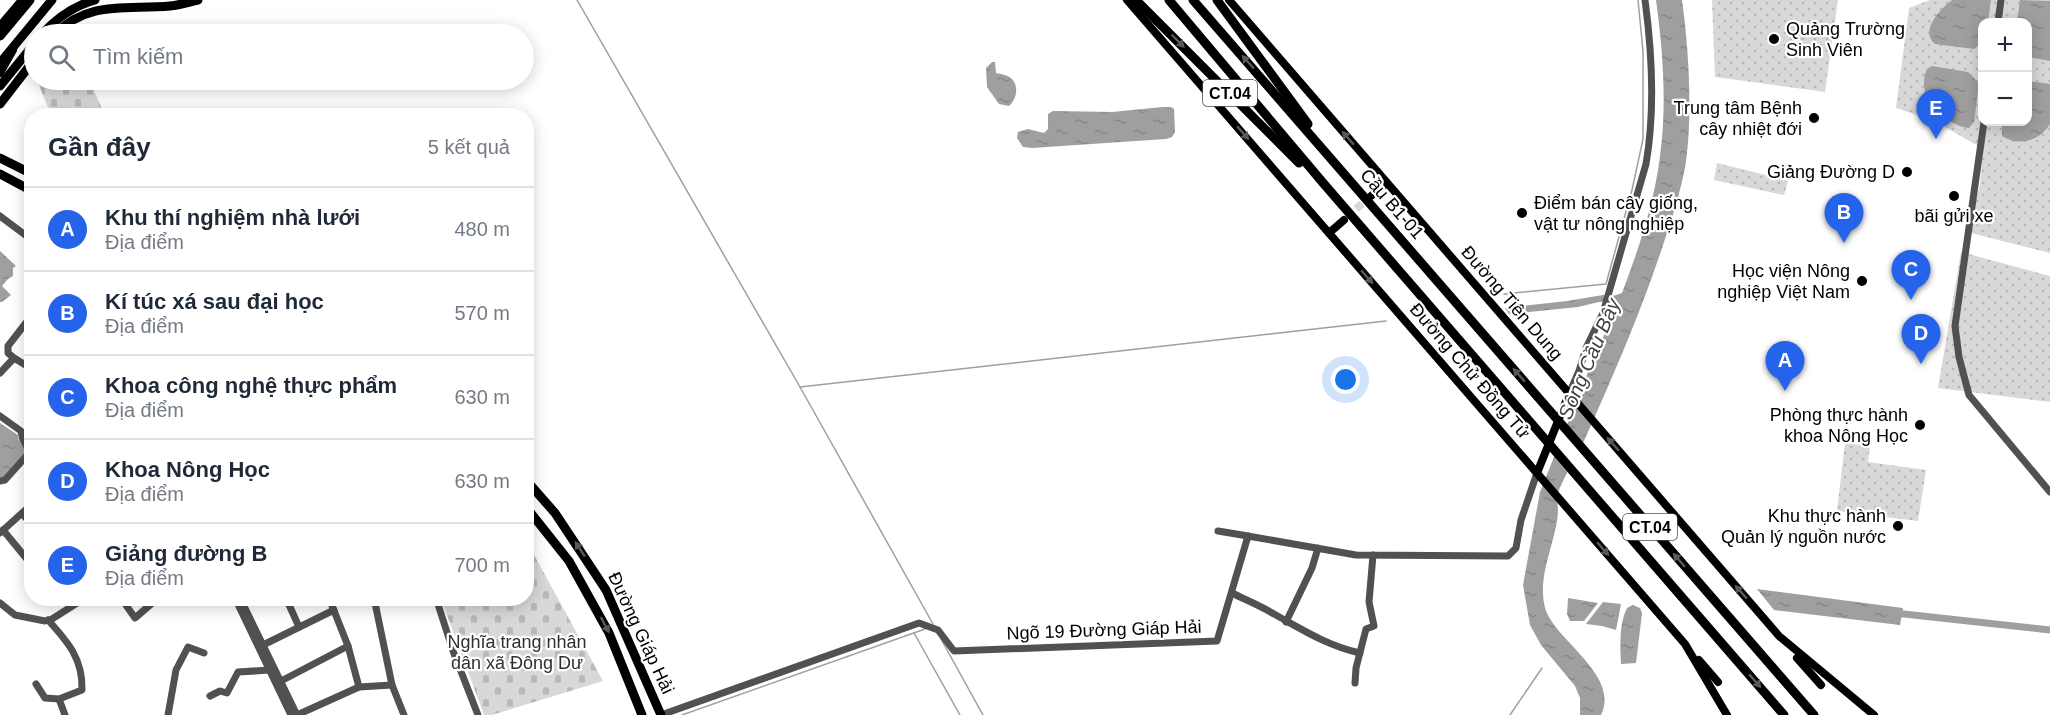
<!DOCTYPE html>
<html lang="vi">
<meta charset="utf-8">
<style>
body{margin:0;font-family:Helvetica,sans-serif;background:#f2f2f3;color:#1f2937}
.controls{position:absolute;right:18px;top:18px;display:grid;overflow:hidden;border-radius:12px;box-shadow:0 3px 15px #0003}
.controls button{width:54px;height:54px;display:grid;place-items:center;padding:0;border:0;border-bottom:2px solid #e0e1e3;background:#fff;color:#1f2937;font:30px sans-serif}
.you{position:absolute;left:1346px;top:380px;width:21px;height:21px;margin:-15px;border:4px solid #fff;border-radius:50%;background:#1a73e8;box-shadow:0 0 0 9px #1a73e833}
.badge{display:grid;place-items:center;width:39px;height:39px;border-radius:50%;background:#2563eb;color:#fff;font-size:20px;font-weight:700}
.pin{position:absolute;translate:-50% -50px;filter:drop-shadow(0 2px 3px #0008)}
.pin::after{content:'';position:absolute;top:32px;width:21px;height:18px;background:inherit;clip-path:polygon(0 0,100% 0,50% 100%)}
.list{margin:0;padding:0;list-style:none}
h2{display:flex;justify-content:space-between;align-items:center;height:78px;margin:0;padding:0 24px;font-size:26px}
h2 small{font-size:20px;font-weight:400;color:#747a83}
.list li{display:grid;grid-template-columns:39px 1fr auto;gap:18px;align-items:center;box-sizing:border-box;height:84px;padding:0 24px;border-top:2px solid #e0e1e3}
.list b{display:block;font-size:22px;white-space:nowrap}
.list p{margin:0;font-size:20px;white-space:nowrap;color:#747a83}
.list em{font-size:20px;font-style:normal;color:#747a83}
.icon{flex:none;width:33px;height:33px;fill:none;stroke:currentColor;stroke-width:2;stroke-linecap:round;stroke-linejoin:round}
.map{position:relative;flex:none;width:2050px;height:715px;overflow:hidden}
.search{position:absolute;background:#fff;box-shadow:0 3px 15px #0003;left:24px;top:24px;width:510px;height:66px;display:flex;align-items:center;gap:15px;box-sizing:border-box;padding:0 21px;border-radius:33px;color:#747a83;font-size:22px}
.panel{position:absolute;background:#fff;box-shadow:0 3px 15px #0003;left:24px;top:108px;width:510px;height:498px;border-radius:24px}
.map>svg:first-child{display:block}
.grass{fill:url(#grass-dots);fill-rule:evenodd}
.cemetery{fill:url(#cemetery-stones)}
.water{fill:url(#water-ripples)}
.pier{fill:#fff}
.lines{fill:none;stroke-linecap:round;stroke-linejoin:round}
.stream{stroke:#9f9f9f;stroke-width:1.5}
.canal{stroke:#9f9f9f;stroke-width:7}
.major-tunnel{stroke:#d9d9d9;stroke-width:8;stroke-dasharray:8 4;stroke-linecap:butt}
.minor{stroke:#515151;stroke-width:7}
.major{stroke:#000;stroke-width:8}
.highway{stroke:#000;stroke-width:9}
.oneway{fill:#595959}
.poi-dot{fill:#000;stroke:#fff;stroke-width:2}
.labels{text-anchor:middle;stroke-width:4.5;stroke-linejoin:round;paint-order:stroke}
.shield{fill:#fff;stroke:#4c4c4c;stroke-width:1.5}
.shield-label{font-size:16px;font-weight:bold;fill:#000}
.poi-label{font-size:18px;fill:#000;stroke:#fff;text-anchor:end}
.street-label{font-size:18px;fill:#000;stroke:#fff}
.park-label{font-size:18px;fill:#2f2f2f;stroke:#fff}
.water-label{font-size:20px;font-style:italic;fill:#404040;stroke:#fff}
</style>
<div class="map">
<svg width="2050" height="715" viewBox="0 0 2050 715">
<defs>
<pattern id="grass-dots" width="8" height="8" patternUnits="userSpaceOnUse" patternTransform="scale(1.5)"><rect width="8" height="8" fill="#d8d8d8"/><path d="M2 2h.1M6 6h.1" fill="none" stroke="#b8b8b8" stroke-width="1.8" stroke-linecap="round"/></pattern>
<pattern id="cemetery-stones" width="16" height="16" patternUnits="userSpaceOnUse" patternTransform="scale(1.5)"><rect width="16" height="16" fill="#d8d8d8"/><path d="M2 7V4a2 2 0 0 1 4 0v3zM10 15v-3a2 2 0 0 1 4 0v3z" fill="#b8b8b8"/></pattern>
<pattern id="water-ripples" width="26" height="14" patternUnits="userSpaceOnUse" patternTransform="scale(1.5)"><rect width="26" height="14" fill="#9f9f9f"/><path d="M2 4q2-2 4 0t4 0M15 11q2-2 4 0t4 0" fill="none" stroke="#878787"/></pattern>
</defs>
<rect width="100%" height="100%" fill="#fff"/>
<g class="grass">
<polygon points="1712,0 1838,0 1825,92 1715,77"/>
<path d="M1930,0H2050V253L1967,232L1980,185L1983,149L1935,121L1896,108L1909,8ZM1982,22H2028V122H1982Z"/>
<polygon points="1717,163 1786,180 1788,181 1784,195 1714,180"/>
<polygon points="1961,252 2050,276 2050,402 1938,388"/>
<polygon points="1845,443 1870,446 1868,462 1926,470 1918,521 1837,511"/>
</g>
<g class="cemetery">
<polygon points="37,80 89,80 105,115 51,115"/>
<polygon points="527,542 603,681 492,715 484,715 441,599 526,598"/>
</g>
<g class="water">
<path d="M1656,0H1682C1689,49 1693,119 1685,168C1680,193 1672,218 1664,242C1642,310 1613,376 1584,441C1575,460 1563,477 1556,498C1566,526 1533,573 1546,611C1558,642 1620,676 1601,715H1580V698L1575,686L1541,645L1530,625L1523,585L1540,492L1598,347L1615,314V307L1605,302H1599L1578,307L1509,314L1505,308L1567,301L1603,295L1613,296L1622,293C1639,248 1654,204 1660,156C1667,105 1663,51 1656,0Z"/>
<path d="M1952,0H1991L1988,22H1982V42L1974,49L1935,44C1919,31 1941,8 1952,0Z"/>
<polygon points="2020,0 2050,1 2050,61 2028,57 2028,22 2017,22"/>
<path d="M992,62H995L996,73C1001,74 1007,75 1011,78C1020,86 1016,100 1009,106L999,104L987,87L986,68Z"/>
<path d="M1932,66L1968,72L1979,83L1974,122L1969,128C1944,125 1914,95 1927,69Z"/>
<path d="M2028,81L2050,84V124C2039,141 2020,147 2002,136V122H2028Z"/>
<polygon points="1163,107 1171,107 1174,109 1175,132 1172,137 1166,139 1032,148 1023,147 1017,138 1018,132 1028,129 1044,133 1048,129 1048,114 1053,111 1112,112"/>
<polygon points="0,251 16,266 13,268 13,276 8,279 2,286 11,295 2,302 0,302"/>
<polygon points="0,423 18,435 19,441 27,452 5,477 0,478"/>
<polygon points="1757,589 1903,608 1900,625 1774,610"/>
<polygon points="1568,598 1598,603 1584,621 1570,621 1567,614"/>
<polygon points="1603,602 1621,604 1616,630 1602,626 1586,624"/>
<path d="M1633,605L1640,608L1642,613L1636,663L1621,664C1620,645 1619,624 1627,608Z"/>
</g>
<polygon class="pier" points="1566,424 1585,446 1569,474 1552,454"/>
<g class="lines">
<g class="stream">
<polyline points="577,0 800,387"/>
<polyline points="1504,294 1606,284 1632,190 1643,139 1643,51 1638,0"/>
<polyline points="933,624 800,387 1386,321"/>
<polyline points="914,633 960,715"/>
<polyline points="941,639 983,715"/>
<polyline points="682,715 925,629"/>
<polyline points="1510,715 1542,668"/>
</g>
<polyline class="canal" points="1895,613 2050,630"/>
<polyline class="major-tunnel" points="1347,217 1371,196"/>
<g class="minor">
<polyline points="1998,22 2001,0"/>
<polyline points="1984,122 1955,326 1959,357 1969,395 2050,492"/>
<polyline points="0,216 32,240"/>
<polyline points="14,358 8,353 8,346 32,315"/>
<polyline points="0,373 14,358 32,369"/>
<path d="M1569,394L1579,371L1586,348L1603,313L1646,164C1655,112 1652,52 1645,0"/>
<polyline points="0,416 21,431 23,440 30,452 5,480 0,481"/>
<polyline points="22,514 32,524"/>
<polyline points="3,530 31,564"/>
<polyline points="1218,531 1248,536"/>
<polyline points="0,533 32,504"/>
<path d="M1232,593C1246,600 1261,606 1274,614C1303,630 1328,646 1360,653"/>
<polyline points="121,598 135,618 158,598"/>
<polyline points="235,598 291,715"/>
<polyline points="240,598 297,715"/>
<polyline points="286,598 299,627"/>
<polyline points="329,598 348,646 359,687"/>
<polyline points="374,598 392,685 404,715"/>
<polyline points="436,598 453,651 478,715"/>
<polyline points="0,603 15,615 45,621 52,619 85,598"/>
<polyline points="1286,622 1312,568 1318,548"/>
<polyline points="263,645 334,610"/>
<polyline points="281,681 348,646"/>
<polyline points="1355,683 1356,668 1366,629 1374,626 1369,602 1373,555"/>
<path d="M36,684L45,698L59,699L82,690C83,659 68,642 48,620"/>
<polyline points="210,696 220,691 227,693 238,672 270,670"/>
<polyline points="59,699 65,715"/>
<polyline points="168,715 176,670 188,647 204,653"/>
<polyline points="297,715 359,687 392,685"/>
<polyline points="661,715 919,623 938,630 954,651 1217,641 1248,536 1356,555 1508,556 1516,548 1521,520 1537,473"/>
</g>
<g class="major">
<polyline points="1127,0 1685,644 1727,715"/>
<polyline points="1229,0 1779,636 1874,715"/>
<polyline points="0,26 22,0"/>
<polyline points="0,73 13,50"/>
<polyline points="1371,196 1387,183"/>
<polyline points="1329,233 1344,220"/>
<polyline points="1537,473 1569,394"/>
<polyline points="1797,658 1821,685"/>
<polyline points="1699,660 1718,682"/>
</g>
<g class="highway">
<polyline points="1136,0 1299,163"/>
<polyline points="1169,0 1324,184 1784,715"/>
<polyline points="1193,0 1814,715"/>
<polyline points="1217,0 1308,124"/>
<path d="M42,34C57,18 73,6 95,0"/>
<path d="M55,34C89,0 126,10 170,6C180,5 189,2 198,0"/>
<polyline points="0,36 30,0"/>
<polyline points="0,63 52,0"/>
<polyline points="0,86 34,44"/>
<polyline points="0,104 34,60"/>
<polyline points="0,158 32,174"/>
<polyline points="0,174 32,191"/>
<polyline points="526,480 555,513 606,590 661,715"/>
<polyline points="526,507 569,561 609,633 642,715"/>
</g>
</g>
<defs><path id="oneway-solid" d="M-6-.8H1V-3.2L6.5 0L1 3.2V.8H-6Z" transform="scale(1.5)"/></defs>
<g class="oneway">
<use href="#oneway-solid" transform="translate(1178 41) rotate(45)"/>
<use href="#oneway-solid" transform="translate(1248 62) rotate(-131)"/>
<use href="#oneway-solid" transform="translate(1243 133) rotate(49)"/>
<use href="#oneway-solid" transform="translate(1348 138) rotate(-131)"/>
<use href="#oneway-solid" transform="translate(1367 277) rotate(49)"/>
<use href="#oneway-solid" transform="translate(1519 375) rotate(-131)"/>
<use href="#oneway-solid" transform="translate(1613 444) rotate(-131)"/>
<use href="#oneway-solid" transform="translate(580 549) rotate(-123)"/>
<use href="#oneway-solid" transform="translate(1603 549) rotate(49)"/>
<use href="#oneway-solid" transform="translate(1679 560) rotate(-131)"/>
<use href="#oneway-solid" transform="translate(1741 592) rotate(-131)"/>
<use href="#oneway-solid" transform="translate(605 625) rotate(62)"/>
<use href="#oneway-solid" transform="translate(1755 681) rotate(49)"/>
</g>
<g class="poi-dot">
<circle cx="1774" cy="39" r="6"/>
<circle cx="1814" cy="118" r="6"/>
<circle cx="1907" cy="172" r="6"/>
<circle cx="1954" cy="196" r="6"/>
<circle cx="1522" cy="213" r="6"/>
<circle cx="1862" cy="281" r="6"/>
<circle cx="1920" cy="425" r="6"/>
<circle cx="1898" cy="526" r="6"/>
</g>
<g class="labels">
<g class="shield">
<rect x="1203" y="80" width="54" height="26" rx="4.5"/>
<rect x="1623" y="514" width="54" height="26" rx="4.5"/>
</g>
<g class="shield-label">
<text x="1230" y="99">CT.04</text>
<text x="1650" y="533">CT.04</text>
</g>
<g class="poi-label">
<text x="1786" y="35" text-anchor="start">Quảng Trường<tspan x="1786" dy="21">Sinh Viên</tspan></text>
<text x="1802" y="114">Trung tâm Bệnh<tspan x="1802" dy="21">cây nhiệt đới</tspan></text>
<text x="1895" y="178">Giảng Đường D</text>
<text x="1534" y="209" text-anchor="start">Điểm bán cây giống,<tspan x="1534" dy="21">vật tư nông nghiệp</tspan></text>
<text x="1954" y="222" text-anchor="middle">bãi gửi xe</text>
<text x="1850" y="277">Học viện Nông<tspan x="1850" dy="21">nghiệp Việt Nam</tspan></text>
<text x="1908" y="421">Phòng thực hành<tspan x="1908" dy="21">khoa Nông Học</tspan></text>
<text x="1886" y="522">Khu thực hành<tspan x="1886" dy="21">Quản lý nguồn nước</tspan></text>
</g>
<g class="street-label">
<text transform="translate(1392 204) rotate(49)" y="6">Cầu B1-01</text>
<text transform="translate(1512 303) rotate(49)" y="6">Đường Tiên Dung</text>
<text transform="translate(1470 371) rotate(49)" y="6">Đường Chử Đồng Tử</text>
<text transform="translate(1104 630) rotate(-2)" y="6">Ngõ 19 Đường Giáp Hải</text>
<text transform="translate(641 633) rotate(65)" y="6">Đường Giáp Hải</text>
</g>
<g class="park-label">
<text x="517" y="648">Nghĩa trang nhân<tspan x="517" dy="21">dân xã Đông Dư</tspan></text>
</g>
<g class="water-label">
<text transform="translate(1589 359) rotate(-67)" y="7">Sông Cầu Bây</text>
</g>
</g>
</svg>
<div class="controls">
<button>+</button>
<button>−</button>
</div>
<div class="you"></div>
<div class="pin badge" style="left:1785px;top:391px">A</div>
<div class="pin badge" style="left:1844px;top:243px">B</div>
<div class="pin badge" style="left:1911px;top:300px">C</div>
<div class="pin badge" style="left:1921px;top:364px">D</div>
<div class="pin badge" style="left:1936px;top:139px">E</div>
<div class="search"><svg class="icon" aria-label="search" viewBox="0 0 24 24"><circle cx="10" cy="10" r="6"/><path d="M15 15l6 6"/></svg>Tìm kiếm</div>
<section class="panel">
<h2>Gần đây<small>5 kết quả</small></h2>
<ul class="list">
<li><span class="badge">A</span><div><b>Khu thí nghiệm nhà lưới</b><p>Địa điểm</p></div><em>480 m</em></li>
<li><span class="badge">B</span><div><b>Kí túc xá sau đại học</b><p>Địa điểm</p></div><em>570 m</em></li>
<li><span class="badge">C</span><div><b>Khoa công nghệ thực phẩm</b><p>Địa điểm</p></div><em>630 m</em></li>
<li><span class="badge">D</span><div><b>Khoa Nông Học</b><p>Địa điểm</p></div><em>630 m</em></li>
<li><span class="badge">E</span><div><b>Giảng đường B</b><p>Địa điểm</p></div><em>700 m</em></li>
</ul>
</section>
</div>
